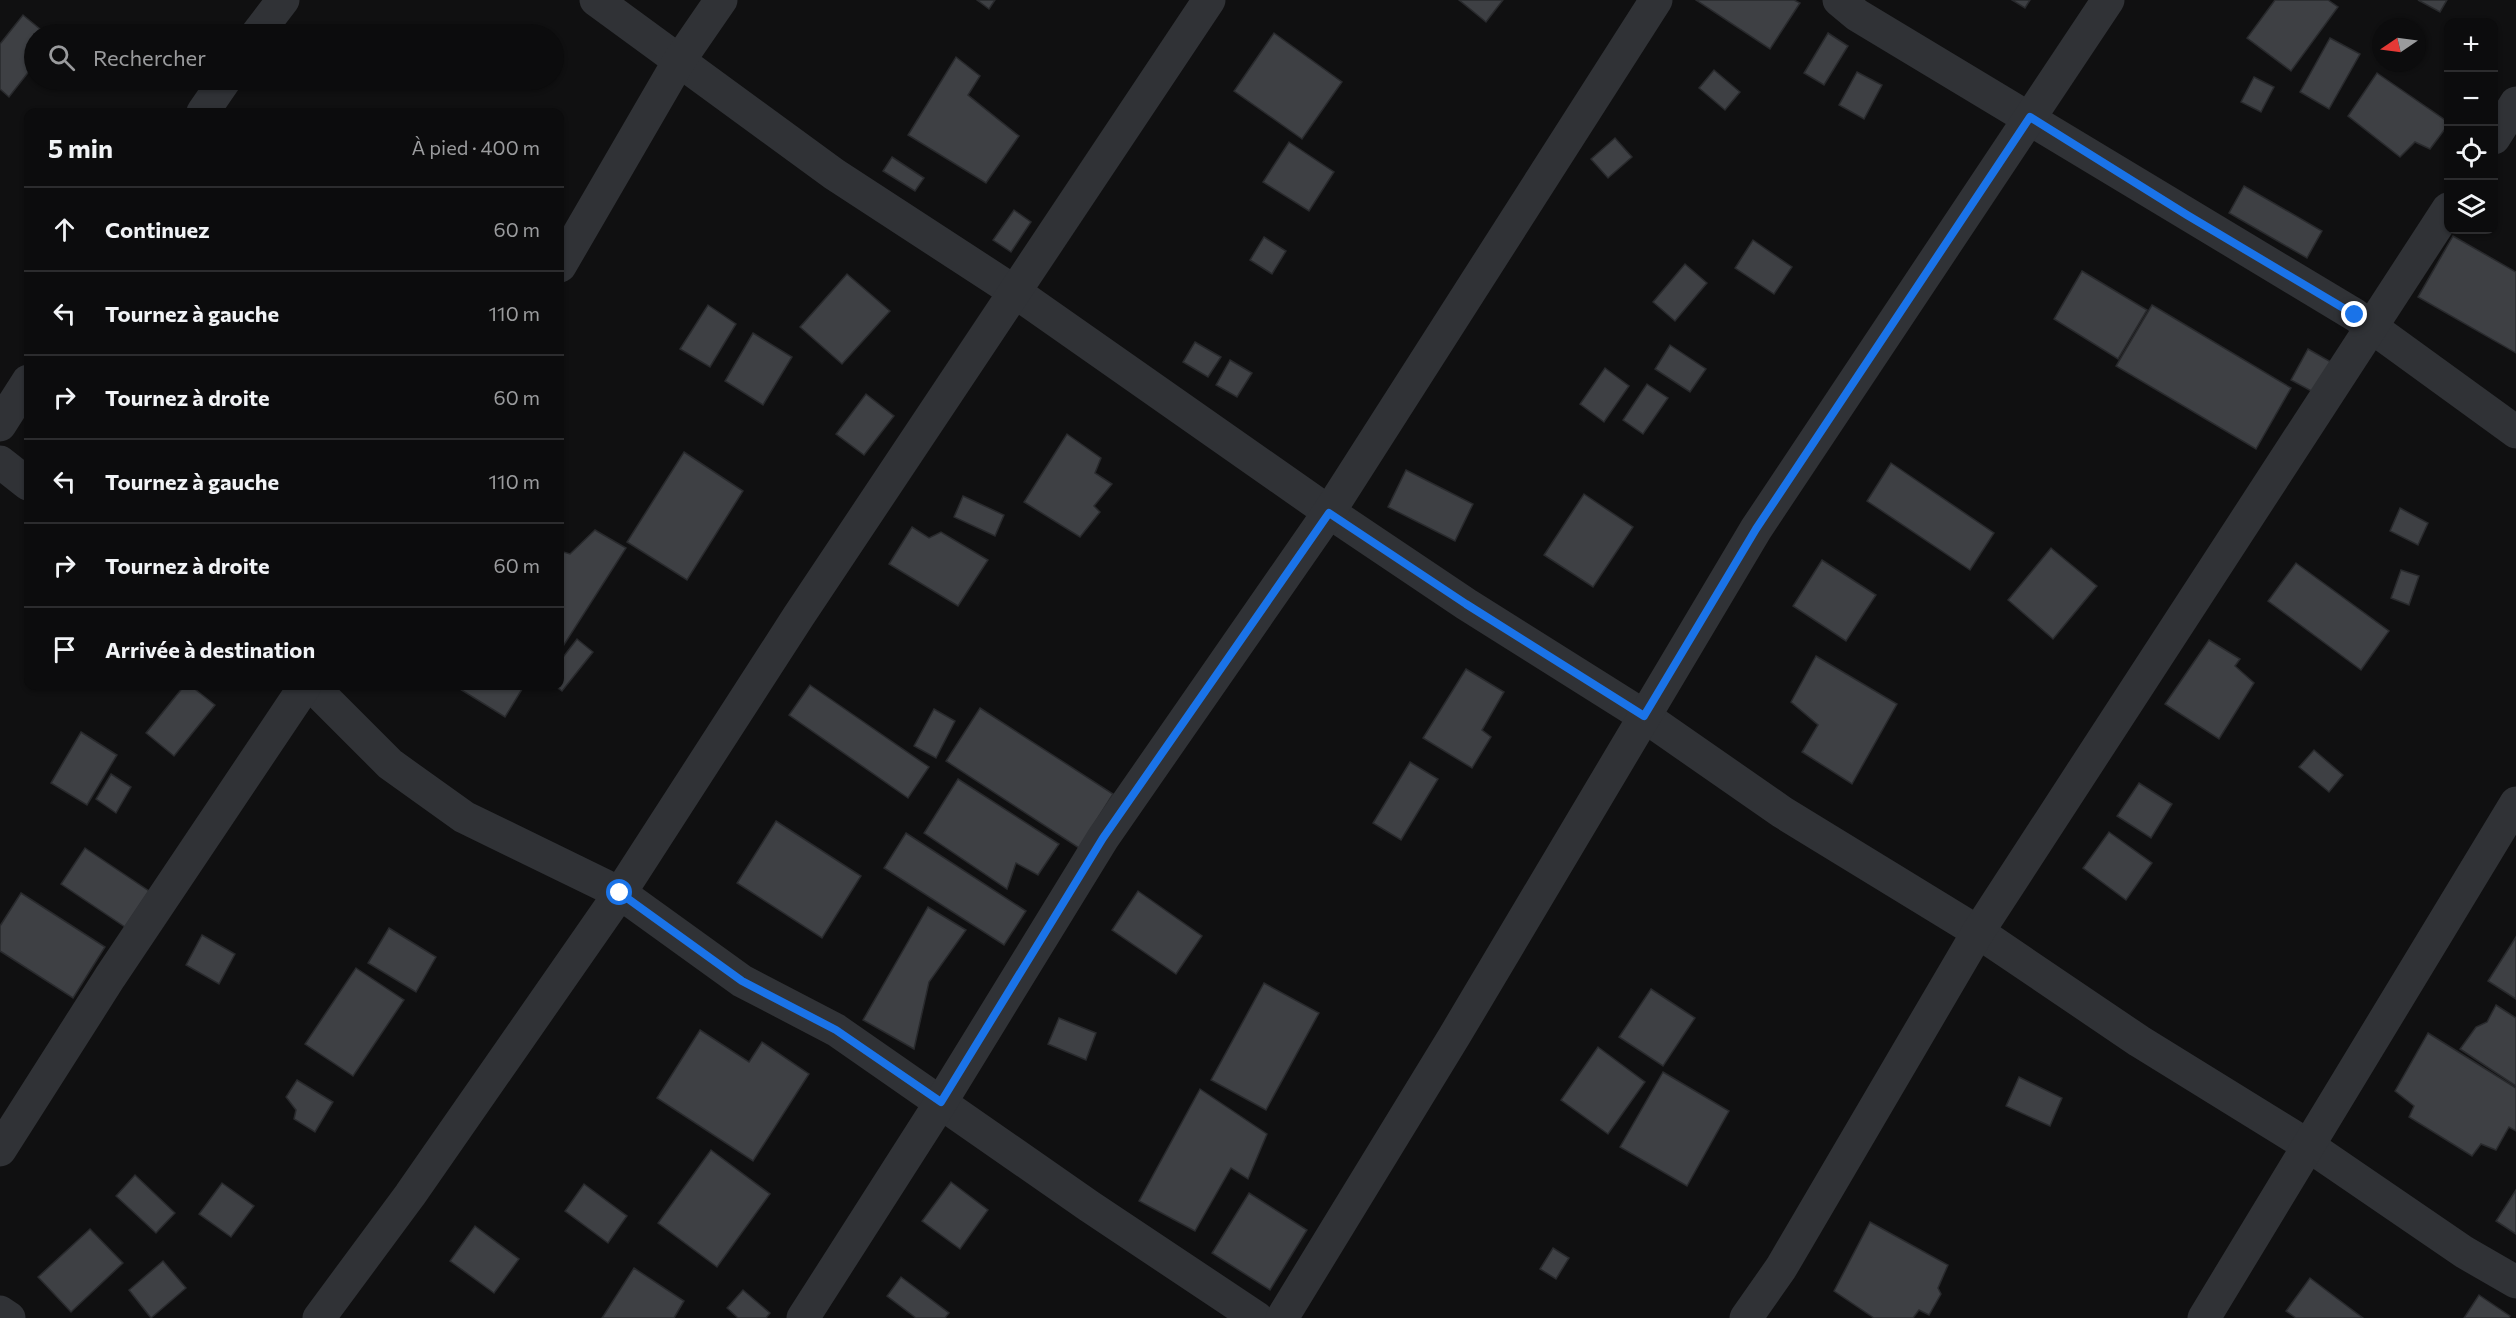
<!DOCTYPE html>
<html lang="fr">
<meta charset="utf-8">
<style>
body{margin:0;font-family:Commissioner,sans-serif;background:#151516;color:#f1f3f6}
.controls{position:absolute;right:18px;top:18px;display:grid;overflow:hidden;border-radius:12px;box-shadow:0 2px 4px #0004}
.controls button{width:54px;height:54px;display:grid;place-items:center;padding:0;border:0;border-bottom:2px solid #2c2c2e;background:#0c0c0d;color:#f1f3f6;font:30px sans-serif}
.compass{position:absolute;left:2372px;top:18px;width:54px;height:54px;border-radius:50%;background:#0c0c0d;box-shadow:0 2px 4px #0004;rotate:257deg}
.stop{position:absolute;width:18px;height:18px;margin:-14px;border:4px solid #1a73e8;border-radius:50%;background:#fff}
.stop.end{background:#1a73e8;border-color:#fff;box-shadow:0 2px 6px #0008}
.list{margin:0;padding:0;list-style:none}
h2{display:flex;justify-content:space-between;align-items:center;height:78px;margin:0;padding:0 24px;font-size:26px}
h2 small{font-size:20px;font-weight:400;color:#9a9b9d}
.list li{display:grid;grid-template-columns:39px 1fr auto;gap:18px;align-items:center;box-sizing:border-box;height:84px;padding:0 24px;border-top:2px solid #2c2c2e}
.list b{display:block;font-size:22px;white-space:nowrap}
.list em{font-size:20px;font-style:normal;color:#9a9b9d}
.icon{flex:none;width:33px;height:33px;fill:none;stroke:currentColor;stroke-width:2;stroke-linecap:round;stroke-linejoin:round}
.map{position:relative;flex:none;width:2516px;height:1318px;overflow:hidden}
.search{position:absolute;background:#0c0c0d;box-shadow:0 2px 4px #0004;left:24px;top:24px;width:540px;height:66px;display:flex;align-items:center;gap:15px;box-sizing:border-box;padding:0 21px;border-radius:33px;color:#9a9b9d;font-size:22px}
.panel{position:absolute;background:#0c0c0d;box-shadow:0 2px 4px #0004;left:24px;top:108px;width:540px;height:582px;border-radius:12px}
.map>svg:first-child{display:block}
.building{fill:#3e4044;stroke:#292a2d;stroke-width:1.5}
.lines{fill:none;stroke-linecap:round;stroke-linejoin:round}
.street{stroke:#303236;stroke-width:33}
.route{stroke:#1a73e8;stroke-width:8}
</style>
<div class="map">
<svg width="2516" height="1318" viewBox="0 0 2516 1318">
<rect width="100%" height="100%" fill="#101011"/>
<g class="building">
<polygon points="977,0 995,0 989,9"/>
<polygon points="1459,0 1503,0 1486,22"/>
<polygon points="1696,0 1794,0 1800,3 1770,49"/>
<polygon points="2012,0 2030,0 2025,8"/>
<polygon points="2275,0 2328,0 2338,7 2291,71 2247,38"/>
<polygon points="2418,0 2447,0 2440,12"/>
<polygon points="23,15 46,34 34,34 34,65 9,97 0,89 0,44"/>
<polygon points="1274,33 1342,82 1302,139 1234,91"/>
<polygon points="1828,33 1848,46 1824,85 1804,73"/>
<polygon points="2330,38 2360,54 2329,109 2300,92"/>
<polygon points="956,57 980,76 968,95 1019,136 986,183 908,135"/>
<polygon points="1714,70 1740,92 1725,110 1699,88"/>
<polygon points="1857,72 1882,85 1864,119 1839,105"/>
<polygon points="2377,73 2448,122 2448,125 2430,149 2415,142 2400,157 2348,116"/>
<polygon points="2254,77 2274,87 2261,112 2241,102"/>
<polygon points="1615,138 1632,157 1608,178 1591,159"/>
<polygon points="1289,142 1334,172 1309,211 1263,182"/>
<polygon points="892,157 924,178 915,191 883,171"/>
<polygon points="2244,186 2322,231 2307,258 2229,213"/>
<polygon points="1014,210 1031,222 1011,252 993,240"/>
<polygon points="2453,236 2516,272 2516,353 2418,297"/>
<polygon points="1264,237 1286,251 1272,274 1250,260"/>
<polygon points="1753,240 1792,267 1774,294 1735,268"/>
<polygon points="1685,264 1707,283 1675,321 1653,302"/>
<polygon points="2082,271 2147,310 2118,359 2054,319"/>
<polygon points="847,274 890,311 842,364 800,327"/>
<polygon points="708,305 736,324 710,367 680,349"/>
<polygon points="2152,305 2291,388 2256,449 2116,366"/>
<polygon points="753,333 792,357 763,405 725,381"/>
<polygon points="1195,342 1221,357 1208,377 1183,362"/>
<polygon points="1670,345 1706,369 1690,392 1655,369"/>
<polygon points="2308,349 2331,362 2315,393 2291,380"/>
<polygon points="1230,360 1252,373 1237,397 1216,385"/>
<polygon points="1605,368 1629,386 1604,422 1580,404"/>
<polygon points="1647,384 1668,398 1643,434 1623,420"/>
<polygon points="866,394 894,416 864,455 836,434"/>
<polygon points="1067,434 1101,458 1095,473 1112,484 1094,506 1100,512 1080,537 1024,502"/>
<polygon points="684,452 743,491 687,580 627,542"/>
<polygon points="1891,463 1994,533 1970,570 1867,501"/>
<polygon points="1406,470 1473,504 1455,541 1388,507"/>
<polygon points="1584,494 1633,527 1593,587 1544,555"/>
<polygon points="963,496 1004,515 995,536 954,517"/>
<polygon points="2400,508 2428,523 2418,545 2390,531"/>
<polygon points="912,527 929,538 941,532 988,560 958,606 889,564"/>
<polygon points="595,530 626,548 560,651 560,551 570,554"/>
<polygon points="2051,548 2097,586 2053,639 2008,600"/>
<polygon points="1822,560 1876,595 1846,641 1793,606"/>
<polygon points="2296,563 2389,631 2361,670 2268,601"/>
<polygon points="2401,570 2419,576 2409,605 2391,598"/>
<polygon points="577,639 593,652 562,691 555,686 560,686 560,661"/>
<polygon points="2209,640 2240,659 2235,666 2254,683 2219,739 2165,704"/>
<polygon points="1816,656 1897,704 1852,784 1802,752 1818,725 1791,702"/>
<polygon points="1466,669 1504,692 1482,730 1491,737 1472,768 1423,738"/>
<polygon points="810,685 929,767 908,798 789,715"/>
<polygon points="184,686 191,686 215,705 174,756 146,733"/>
<polygon points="455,686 524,686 505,717"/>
<polygon points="980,708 1113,794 1079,848 946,761"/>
<polygon points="934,709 955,721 936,758 914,746"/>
<polygon points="81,732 117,755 87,805 51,783"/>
<polygon points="2314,750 2343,775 2329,792 2299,767"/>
<polygon points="1410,762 1438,779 1401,840 1373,823"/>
<polygon points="111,774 131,787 116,813 96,799"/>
<polygon points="958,779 1059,844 1038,875 1016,863 1007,889 924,833"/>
<polygon points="2139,783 2172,804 2151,838 2117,816"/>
<polygon points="776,821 861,876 822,938 737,883"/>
<polygon points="2109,832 2152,863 2126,900 2083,868"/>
<polygon points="906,833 1026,911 1004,945 884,868"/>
<polygon points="85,848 149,891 125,927 61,884"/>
<polygon points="1138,891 1202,936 1176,974 1112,930"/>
<polygon points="21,893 105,947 73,998 0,951 0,926"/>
<polygon points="928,907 966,930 929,982 914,1049 863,1020"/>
<polygon points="389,928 436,957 416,992 368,963"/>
<polygon points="202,935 235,954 219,984 186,965"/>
<polygon points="2516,937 2516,999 2488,981"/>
<polygon points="356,968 404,1000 353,1076 305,1044"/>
<polygon points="1264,983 1319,1013 1266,1110 1211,1080"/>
<polygon points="1651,989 1695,1018 1663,1066 1619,1037"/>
<polygon points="2496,1005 2516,1018 2516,1086 2460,1049 2476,1027 2487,1022"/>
<polygon points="1059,1018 1096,1033 1086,1060 1048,1044"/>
<polygon points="700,1030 749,1062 762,1042 809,1074 753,1161 657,1098"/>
<polygon points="2428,1033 2516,1088 2516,1131 2509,1127 2496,1150 2481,1144 2472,1156 2409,1117 2414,1106 2395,1091"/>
<polygon points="1598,1047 1645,1082 1608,1134 1561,1100"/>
<polygon points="1663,1072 1729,1111 1687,1186 1620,1147"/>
<polygon points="2019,1077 2062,1098 2050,1126 2006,1106"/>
<polygon points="297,1080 333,1102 315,1132 294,1119 296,1110 286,1097"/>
<polygon points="1200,1089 1267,1134 1248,1179 1231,1168 1195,1231 1139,1201"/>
<polygon points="711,1150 770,1194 717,1267 658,1223"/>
<polygon points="135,1175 175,1213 156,1233 116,1196"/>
<polygon points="951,1182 988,1210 960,1249 922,1221"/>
<polygon points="222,1183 254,1206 231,1237 199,1214"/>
<polygon points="584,1184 627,1216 608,1243 565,1211"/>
<polygon points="2516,1190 2516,1234 2496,1221"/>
<polygon points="1249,1193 1307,1230 1270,1290 1212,1253"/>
<polygon points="1870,1222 1948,1265 1938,1288 1941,1294 1929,1315 1919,1310 1913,1318 1874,1318 1834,1291"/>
<polygon points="475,1226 519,1259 494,1293 450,1261"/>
<polygon points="90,1229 123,1263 71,1312 38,1277"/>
<polygon points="1553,1248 1569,1258 1556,1279 1540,1269"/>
<polygon points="163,1261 186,1288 151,1318 129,1290"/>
<polygon points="634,1268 684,1301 674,1318 602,1318"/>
<polygon points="901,1277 949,1313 945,1318 916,1318 887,1296"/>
<polygon points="2310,1278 2363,1318 2296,1318 2286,1311"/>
<polygon points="743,1290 770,1313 766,1318 738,1318 727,1308"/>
<polygon points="2479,1295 2510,1316 2509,1318 2464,1318"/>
</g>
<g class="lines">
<g class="street">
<polyline points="596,0 834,174 1015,292 1329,512 1466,604 1644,716 1782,812 1978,932 2139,1041 2309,1146 2464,1252 2516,1282"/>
<polyline points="1839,0 1857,15 2355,315 2516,432"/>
<polyline points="257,34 283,0"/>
<polyline points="203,112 225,80"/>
<polyline points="2494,138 2516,103"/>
<polyline points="560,266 679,61 721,0"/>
<polyline points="0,425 28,381"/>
<polyline points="0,462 28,484"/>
<polyline points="312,686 390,764 464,817 620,893 742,981 836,1030 1089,1206 1257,1318"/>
<polyline points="0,1150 110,977 305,686"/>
<polyline points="0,1312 9,1318"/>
<polyline points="319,1318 410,1195 620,893 798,617 1209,0"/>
<polyline points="803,1318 941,1102 1103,838 1329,512 1656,0"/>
<polyline points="1282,1318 1455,1035 1756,529 2108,0"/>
<polyline points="1746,1318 1781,1268 1978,932 2448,209"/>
<polyline points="2204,1318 2516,803"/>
</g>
</g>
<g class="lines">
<polyline class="route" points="620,893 742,981 836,1030 941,1102 1103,838 1329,513 1466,604 1644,716 1756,529 2030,117 2187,215 2355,315"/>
</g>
</svg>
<div class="controls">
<button>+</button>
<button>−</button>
<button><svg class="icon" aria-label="locate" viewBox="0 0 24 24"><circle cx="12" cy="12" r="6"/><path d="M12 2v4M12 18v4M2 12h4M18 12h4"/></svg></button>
<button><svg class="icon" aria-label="layers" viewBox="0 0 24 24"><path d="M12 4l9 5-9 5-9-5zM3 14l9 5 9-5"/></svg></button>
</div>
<svg class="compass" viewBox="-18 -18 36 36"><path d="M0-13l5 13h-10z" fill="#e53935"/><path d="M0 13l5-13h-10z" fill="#9a9b9d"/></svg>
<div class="stop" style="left:620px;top:893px"></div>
<div class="stop end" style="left:2355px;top:315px"></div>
<div class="search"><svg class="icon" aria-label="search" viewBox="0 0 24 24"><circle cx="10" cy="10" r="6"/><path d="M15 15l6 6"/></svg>Rechercher</div>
<section class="panel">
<h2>5 min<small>À pied · 400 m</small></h2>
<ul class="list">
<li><svg class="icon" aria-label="ahead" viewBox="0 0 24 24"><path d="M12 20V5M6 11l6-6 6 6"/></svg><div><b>Continuez</b></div><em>60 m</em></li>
<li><svg class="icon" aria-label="left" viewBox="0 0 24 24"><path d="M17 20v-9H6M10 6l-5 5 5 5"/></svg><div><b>Tournez à gauche</b></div><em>110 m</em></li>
<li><svg class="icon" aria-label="right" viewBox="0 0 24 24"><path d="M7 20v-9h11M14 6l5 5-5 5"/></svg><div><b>Tournez à droite</b></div><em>60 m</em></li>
<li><svg class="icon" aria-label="left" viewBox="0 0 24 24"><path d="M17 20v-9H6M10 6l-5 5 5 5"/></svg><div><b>Tournez à gauche</b></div><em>110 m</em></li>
<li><svg class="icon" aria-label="right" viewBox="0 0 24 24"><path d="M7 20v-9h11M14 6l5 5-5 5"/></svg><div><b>Tournez à droite</b></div><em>60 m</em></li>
<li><svg class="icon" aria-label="arrive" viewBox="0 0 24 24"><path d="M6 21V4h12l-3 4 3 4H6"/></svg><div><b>Arrivée à destination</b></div></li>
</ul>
</section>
</div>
